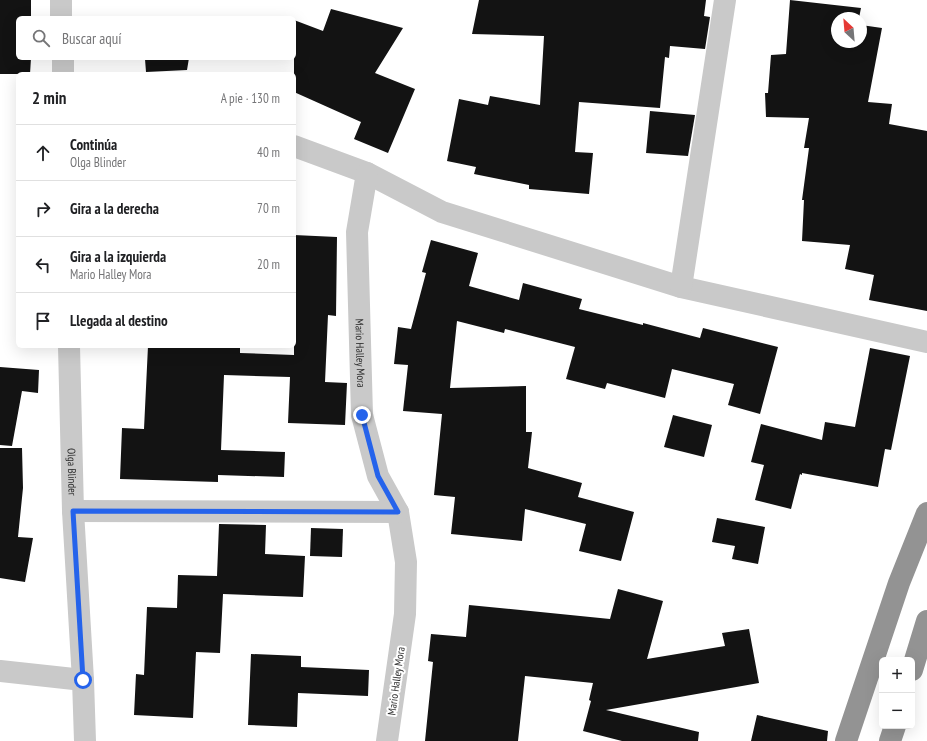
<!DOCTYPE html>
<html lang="es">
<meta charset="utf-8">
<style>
body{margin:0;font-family:"PT Sans Narrow",sans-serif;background:#f6f6f6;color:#202124}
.controls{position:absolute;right:12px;bottom:12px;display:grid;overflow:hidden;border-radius:6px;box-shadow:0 4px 16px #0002}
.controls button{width:36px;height:36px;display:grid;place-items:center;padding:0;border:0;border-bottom:1px solid #e0e0e0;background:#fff;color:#202124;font:20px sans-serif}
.compass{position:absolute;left:831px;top:12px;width:36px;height:36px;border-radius:50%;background:#fff;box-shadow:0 4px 16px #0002;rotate:334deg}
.stop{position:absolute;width:12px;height:12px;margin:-9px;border:3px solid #2563eb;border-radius:50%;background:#fff}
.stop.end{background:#2563eb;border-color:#fff;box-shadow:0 1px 4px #0008}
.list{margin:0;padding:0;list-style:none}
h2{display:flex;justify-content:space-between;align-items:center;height:52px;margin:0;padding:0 16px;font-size:17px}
h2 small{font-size:13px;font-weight:400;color:#757577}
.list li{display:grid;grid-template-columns:26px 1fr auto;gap:12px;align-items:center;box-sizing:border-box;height:56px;padding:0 16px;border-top:1px solid #e0e0e0}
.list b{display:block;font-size:15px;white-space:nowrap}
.list p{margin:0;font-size:13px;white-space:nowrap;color:#757577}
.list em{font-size:13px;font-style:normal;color:#757577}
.icon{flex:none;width:22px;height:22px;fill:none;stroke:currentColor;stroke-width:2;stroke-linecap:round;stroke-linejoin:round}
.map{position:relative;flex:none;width:927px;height:741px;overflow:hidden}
.search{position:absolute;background:#fff;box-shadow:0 4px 16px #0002;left:16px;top:16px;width:280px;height:44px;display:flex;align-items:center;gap:10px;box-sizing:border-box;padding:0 14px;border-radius:6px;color:#757577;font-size:15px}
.panel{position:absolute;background:#fff;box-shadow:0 4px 16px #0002;left:16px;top:72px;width:280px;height:276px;border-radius:6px}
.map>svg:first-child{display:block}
.building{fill:#131313}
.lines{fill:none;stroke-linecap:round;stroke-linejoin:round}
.street{stroke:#c9c9c9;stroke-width:22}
.highway{stroke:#939393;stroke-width:22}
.route{stroke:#2563eb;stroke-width:5}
.labels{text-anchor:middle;stroke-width:4;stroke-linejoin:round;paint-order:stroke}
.street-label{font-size:11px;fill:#2c2c2c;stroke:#fff}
</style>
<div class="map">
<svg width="927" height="741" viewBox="0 0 927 741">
<rect width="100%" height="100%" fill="#fff"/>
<g class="building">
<polygon points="0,0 31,0 31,18 18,18 18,58 31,58 30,74 0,74"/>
<polygon points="479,0 706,0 704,16 710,17 705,49 670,46 669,58 665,57 660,108 579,102 575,152 593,153 589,194 529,189 529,185 474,174 476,167 447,161 459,99 488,105 490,96 540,105 544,36 472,34"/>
<polygon points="790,0 861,8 859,18 837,18 837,42 861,42 861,25 882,28 868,102 892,104 889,124 927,131 927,311 869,300 874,275 845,269 850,245 802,241 804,200 802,200 809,148 804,148 809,118 766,117 765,93 768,93 771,55 786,54"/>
<polygon points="331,9 403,28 375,73 415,89 388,153 354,139 361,122 294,92 294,20 323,31"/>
<polygon points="134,58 189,58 187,70 146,72 145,59"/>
<polygon points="650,111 695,115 688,156 646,153"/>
<polygon points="294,235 337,237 336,316 328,315 325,382 347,383 345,425 288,423 290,377 224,375 221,450 285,452 284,477 218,475 218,482 120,479 122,428 144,429 148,346 240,346 240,353 294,355 294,310 296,264 294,264"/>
<polygon points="431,240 478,253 469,286 519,300 523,283 582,299 579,309 643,325 643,323 700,338 703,328 778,347 760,414 728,405 734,384 672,369 665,398 607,383 605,389 566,379 575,347 505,329 504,333 457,321 450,388 526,386 526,432 532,432 528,468 582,483 578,497 634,512 621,561 579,551 586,524 525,509 522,541 451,534 455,497 434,495 442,414 403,411 408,365 394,364 398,327 411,329 426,273 422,272"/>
<polygon points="870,348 910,356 891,450 885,449 878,487 802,473 802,475 800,474 791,509 755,500 764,465 751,462 761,424 822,440 825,422 855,427"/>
<polygon points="0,367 39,370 38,393 22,391 12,446 0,445"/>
<polygon points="673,415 712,425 704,457 664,447"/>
<polygon points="0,448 22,448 23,488 18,537 33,538 25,582 0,578"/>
<polygon points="717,518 765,527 758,564 732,559 735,546 712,542"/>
<polygon points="219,524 266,525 265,554 305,556 303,597 223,594 220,653 196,652 193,718 134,715 136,674 144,675 147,607 177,608 178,575 217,576"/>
<polygon points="311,528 343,529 342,557 310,556"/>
<polygon points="618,589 663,601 647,659 725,646 722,633 749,629 759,683 606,710 699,732 698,741 622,741 583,731 591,701 589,700 593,683 525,676 518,741 425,741 433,662 428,661 431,634 466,637 469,605 610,619"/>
<polygon points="251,654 301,656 301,667 369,670 368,696 298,693 297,727 248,725"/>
<polygon points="757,715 828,731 827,741 751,741"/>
</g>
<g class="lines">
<g class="street">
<polyline points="61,0 61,18"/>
<polyline points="63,58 63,74"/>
<polyline points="294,146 367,173 442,212 681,287 927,342"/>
<path id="s1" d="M367,173L357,232L362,415L378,476L398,512L406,562L405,614L387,741"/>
<polyline points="681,287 725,0"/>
<path id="s2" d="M69,346L73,511L83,680L85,741"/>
<polyline points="73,511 398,512"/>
<polyline points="0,671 83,680"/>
</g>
<g class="highway">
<polyline points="912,670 927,621"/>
<polyline points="846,741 899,583 927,513"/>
<polyline points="890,741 895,726"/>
</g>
</g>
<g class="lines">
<polyline class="route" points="83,680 73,511 398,512 378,476 362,415"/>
</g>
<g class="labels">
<g class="street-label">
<text dy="4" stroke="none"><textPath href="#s1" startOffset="181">Mario Halley Mora</textPath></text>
<text dy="4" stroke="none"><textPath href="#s2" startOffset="126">Olga Blinder</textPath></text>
<text transform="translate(396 681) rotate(-82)" y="4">Mario Halley Mora</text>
</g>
</g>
</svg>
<div class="controls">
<button>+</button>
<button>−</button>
</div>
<svg class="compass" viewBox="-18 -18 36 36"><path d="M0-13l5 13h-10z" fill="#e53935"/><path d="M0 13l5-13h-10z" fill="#757577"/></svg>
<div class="stop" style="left:83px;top:680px"></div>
<div class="stop end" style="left:362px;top:415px"></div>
<div class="search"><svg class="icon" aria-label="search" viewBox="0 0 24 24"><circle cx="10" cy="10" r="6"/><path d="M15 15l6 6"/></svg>Buscar aquí</div>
<section class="panel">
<h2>2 min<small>A pie · 130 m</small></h2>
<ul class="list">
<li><svg class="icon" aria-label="ahead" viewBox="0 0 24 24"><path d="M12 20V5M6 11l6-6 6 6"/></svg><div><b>Continúa</b><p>Olga Blinder</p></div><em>40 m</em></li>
<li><svg class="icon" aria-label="right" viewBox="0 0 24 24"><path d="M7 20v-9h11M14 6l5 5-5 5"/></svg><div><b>Gira a la derecha</b></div><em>70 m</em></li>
<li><svg class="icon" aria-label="left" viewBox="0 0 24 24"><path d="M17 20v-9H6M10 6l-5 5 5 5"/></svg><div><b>Gira a la izquierda</b><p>Mario Halley Mora</p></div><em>20 m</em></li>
<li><svg class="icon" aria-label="arrive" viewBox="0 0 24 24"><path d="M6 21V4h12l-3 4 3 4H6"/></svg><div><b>Llegada al destino</b></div></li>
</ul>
</section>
</div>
